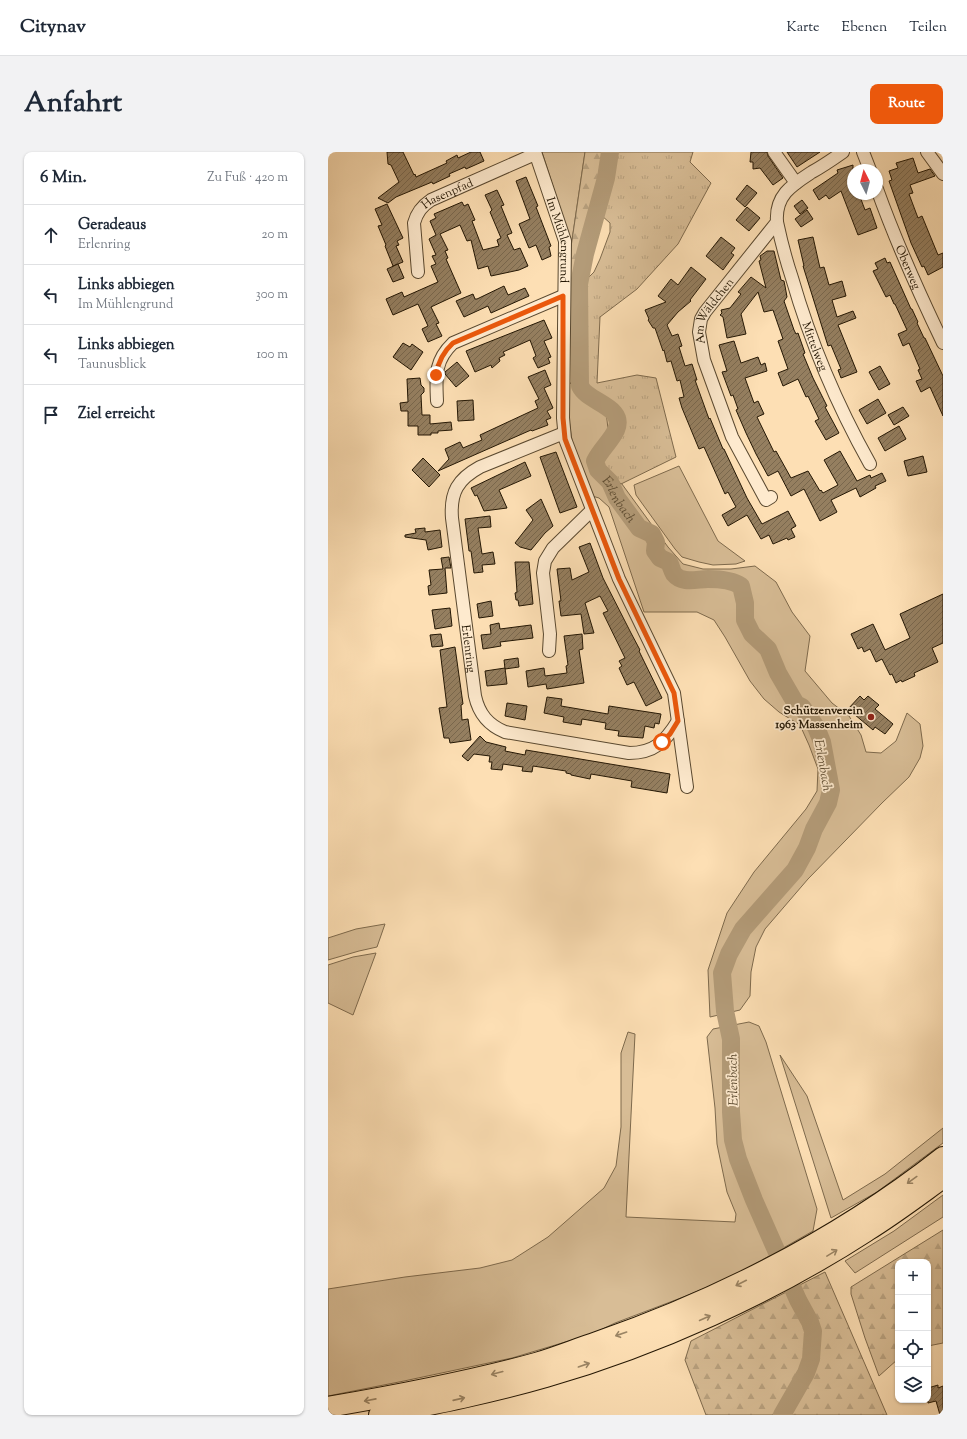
<!DOCTYPE html>
<html lang="de">
<meta charset="utf-8">
<style>
body{margin:0;font-family:"Sorts Mill Goudy",serif;background:#f2f2f3;color:#1f2937}
.controls{position:absolute;right:12px;bottom:12px;display:grid;overflow:hidden;border-radius:8px;box-shadow:0 1px 3px #0004}
.controls button{width:36px;height:36px;display:grid;place-items:center;padding:0;border:0;border-bottom:1px solid #e0e1e3;background:#fff;color:#1f2937;font:20px sans-serif}
.compass{position:absolute;left:519px;top:12px;width:36px;height:36px;border-radius:50%;background:#fff;box-shadow:0 1px 3px #0004;rotate:354deg}
.stop{position:absolute;width:12px;height:12px;margin:-9px;border:3px solid #ea580c;border-radius:50%;background:#fff}
.stop.end{background:#ea580c;border-color:#fff;box-shadow:0 1px 4px #0008}
.list{margin:0;padding:0;list-style:none}
h2{display:flex;justify-content:space-between;align-items:center;height:52px;margin:0;padding:0 16px;font-size:17px}
h2 small{font-size:13px;font-weight:400;color:#747a83}
.list li{display:grid;grid-template-columns:26px 1fr auto;gap:12px;align-items:center;box-sizing:border-box;height:60px;padding:0 16px;border-top:1px solid #e0e1e3}
.list b{display:block;font-size:15px;white-space:nowrap}
.list p{margin:0;font-size:13px;white-space:nowrap;color:#747a83}
.list em{font-size:13px;font-style:normal;color:#747a83}
.icon{flex:none;width:22px;height:22px;fill:none;stroke:currentColor;stroke-width:2;stroke-linecap:round;stroke-linejoin:round}
.map{position:relative;flex:none;width:615px;height:1263px;overflow:hidden;border-radius:8px}
header{display:flex;align-items:center;gap:24px;box-sizing:border-box;height:56px;padding:0 20px;background:#fff;border-bottom:1px solid #e0e1e3}
header strong{font-size:19px}
nav{display:flex;gap:22px;margin-inline-start:auto;font-size:14px}
.intro{display:flex;align-items:center;justify-content:space-between;box-sizing:border-box;height:96px;padding:0 24px}
h1{margin:0;font-size:28px}
.button{padding:10px 18px;border-radius:8px;background:#ea580c;color:#fff;font-size:14px;font-weight:700}
main{display:flex;gap:24px;padding:0 24px}
aside{flex:1;background:#fff;border-radius:8px;box-shadow:0 1px 3px #0004}
.map>svg:first-child{display:block}
.green{fill:#d8bd96;stroke:#7e6a4d}
.forest{fill:url(#forest-firs);stroke:#7e6a4d}
.park{fill:url(#park-tufts);stroke:#7e6a4d}
.lines{fill:none;stroke-linecap:round;stroke-linejoin:round}
.river{stroke:#b39b78;stroke-width:18}
.building{fill:url(#building-hatch);stroke:#241704}
.minor-casing{stroke:#5a4930;stroke-width:14}
.trunk-casing{stroke:#241704;stroke-width:22}
.minor{stroke:#feeace;stroke-width:12}
.trunk{stroke:#fddfb4;stroke-width:20}
.oneway{stroke:#9b8565}
.route{stroke:#ea580c;stroke-width:5}
.poi-dot{fill:#8f2418;stroke:#feeace;stroke-width:1.5}
.labels{text-anchor:middle;stroke-width:3.5;stroke-linejoin:round;paint-order:stroke}
.street-label{font-size:12px;fill:#241704;stroke:#feeace}
.poi-label{font-size:12px;font-weight:bold;fill:#241704;stroke:#feeace;text-anchor:end}
.water-label{font-size:13px;font-style:italic;fill:#5d4c32;stroke:#feeace}
</style>
<header>
<strong>Citynav</strong>
<nav><a>Karte</a><a>Ebenen</a><a>Teilen</a></nav>
</header>
<div class="intro"><h1>Anfahrt</h1><a class="button">Route</a></div>
<main>
<aside>
<h2>6 Min.<small>Zu Fuß · 420 m</small></h2>
<ul class="list">
<li><svg class="icon" aria-label="ahead" viewBox="0 0 24 24"><path d="M12 20V5M6 11l6-6 6 6"/></svg><div><b>Geradeaus</b><p>Erlenring</p></div><em>20 m</em></li>
<li><svg class="icon" aria-label="left" viewBox="0 0 24 24"><path d="M17 20v-9H6M10 6l-5 5 5 5"/></svg><div><b>Links abbiegen</b><p>Im Mühlengrund</p></div><em>300 m</em></li>
<li><svg class="icon" aria-label="left" viewBox="0 0 24 24"><path d="M17 20v-9H6M10 6l-5 5 5 5"/></svg><div><b>Links abbiegen</b><p>Taunusblick</p></div><em>100 m</em></li>
<li><svg class="icon" aria-label="arrive" viewBox="0 0 24 24"><path d="M6 21V4h12l-3 4 3 4H6"/></svg><div><b>Ziel erreicht</b></div></li>
</ul>
</aside>
<div class="map">
<svg width="615" height="1263" viewBox="0 0 615 1263">
<defs>
<pattern id="forest-firs" width="22" height="20" patternUnits="userSpaceOnUse"><rect width="22" height="20" fill="#d8bd96"/><path d="M5 1l3.5 6h-7zM16 11l3.5 6h-7z" fill="#b9a280"/></pattern>
<pattern id="park-tufts" width="24" height="20" patternUnits="userSpaceOnUse"><rect width="24" height="20" fill="#d8bd96"/><path d="M3 7l-1-3M5 7V3M7 7l1-3M15 17l-1-3M17 17v-4M19 17l1-3" fill="none" stroke="#b9a280"/></pattern>
<pattern id="building-hatch" width="6" height="6" patternUnits="userSpaceOnUse"><rect width="6" height="6" fill="#957f60"/><path d="M-1 1l2-2M0 6l6-6M5 7l2-2" fill="none" stroke="#79674d"/></pattern>
</defs>
<rect width="100%" height="100%" fill="#fddfb4"/>
<filter id="stains"><feTurbulence type="fractalNoise" baseFrequency=".005" numOctaves="4"/><feColorMatrix values="0 0 0 0 .2 0 0 0 0 .09 0 0 0 0 .02 0 0 0 .5 -.17"/></filter>
<radialGradient id="worn" r=".72"><stop offset=".6" stop-color="#630" stop-opacity="0"/><stop offset="1" stop-color="#630" stop-opacity=".3"/></radialGradient>
<g class="green">
<polygon points="214,0 257,0 243,95 241,84"/>
<polygon points="248,229 251,238 262,248 278,259 280,277 272,292 263,301 276,318 291,328 340,395 355,412 375,417 403,417 427,414 448,430 464,460 482,484 477,519 504,551 521,564 533,583 538,600 553,601 568,589 579,561 592,572 595,594 592,606 581,625 554,651 480,727 437,777 428,795 423,820 422,844 412,858 382,865 380,818 399,761 426,720 478,657 489,639 490,617 481,593 472,573 451,560 436,547 422,529 397,485 386,468 369,460 316,460 281,355 271,346 264,344 245,294 243,282 240,260 240,232"/>
<polygon points="351,314 390,389 417,409 408,412 385,413 371,410 354,405 347,397 308,343 306,333"/>
<polygon points="57,772 49,795 31,799 0,808 0,786 28,777"/>
<polygon points="48,801 25,863 0,851 0,813 25,805"/>
<polygon points="421,870 431,874 438,890 489,1057 485,1079 408,1123 358,1144 287,1171 264,1182 184,1206 76,1229 0,1244 0,1137 77,1125 152,1116 184,1108 220,1085 276,1036 288,1014 293,975 293,901 300,880 307,882 298,1065 407,1070 408,1062 399,1040 389,992 387,956 379,885 385,877"/>
<polygon points="452,903 479,944 515,1048 557,1022 615,976 615,991 549,1040 503,1066"/>
<polygon points="615,1043 615,1065 527,1121 517,1109 566,1079"/>
</g>
<g class="forest">
<polygon points="257,0 278,0 265,51 249,131 248,229 240,232 243,95"/>
<polygon points="615,1078 615,1191 600,1194 600,1110 570,1110 570,1207 551,1224 537,1186 523,1142 523,1135"/>
<polygon points="497,1120 559,1263 378,1263 357,1208 363,1189"/>
</g>
<path class="park" d="M289,0H365L362,10L383,31L350,92L309,137L272,165L269,231L309,223L328,226L348,305L293,332C289,326 281,323 276,318C267,305 284,296 289,286C292,280 294,269 292,262C288,247 265,248 258,236C257,233 256,230 255,227L257,129L266,120L272,107L282,80V71L273,63L284,16Z"/>
<g class="lines">
<path class="river" id="s1" d="M282,0L278,26L257,102L251,132L252,234C260,251 298,254 288,278C283,289 273,297 267,309L270,318L282,330L289,346L311,376L324,382L328,390L327,399L332,406L341,410C343,414 344,419 346,422C354,432 369,427 380,427C391,427 404,428 413,434L417,451V468L424,482L440,497L450,521L468,552L474,555L488,575L494,590L503,638L500,651L486,677L479,696L467,718L415,777L401,802L394,821L397,859L403,887V960L405,988L410,1007L426,1048L470,1148L482,1170L485,1179L483,1207L478,1221L454,1263"/>
</g>
<g class="building">
<polygon points="59,0 75,0 86,23 87,22 88,25 119,11 118,9 129,3 130,6 143,0 152,0 156,9 138,17 137,15 121,22 122,24 105,32 104,30 68,45 60,51 50,46 71,30 63,13 60,12"/>
<polygon points="423,0 439,0 440,4 455,26 445,33 432,16 425,17 425,10 422,10"/>
<polygon points="459,0 492,0 469,15"/>
<polygon points="585,6 590,21 602,17 607,24 582,33 585,41 581,42 590,66 594,64 610,103 615,101 615,115 600,123 596,114 594,115 583,91 561,29 564,28 561,19 570,16 568,11"/>
<polygon points="525,13 525,42 531,42 537,58 542,56 549,76 530,83 513,39 501,47 498,43 491,48 485,38 510,21 509,18"/>
<polygon points="198,25 210,54 208,55 223,94 221,95 223,104 214,108 208,93 201,96 191,72 202,67 188,29"/>
<polygon points="419,33 429,41 417,55 408,47"/>
<polygon points="169,38 176,53 173,54 184,81 179,83 186,98 192,96 200,114 191,118 163,124 160,114 150,117 143,88 139,89 132,73 112,82 120,98 117,99 120,106 118,107 133,141 103,155 111,171 108,172 114,184 100,190 94,177 100,174 90,152 65,163 58,147 74,140 76,145 110,130 103,114 108,112 104,104 108,103 101,87 108,83 102,69 108,66 106,62 134,50 136,54 140,52 147,68 144,69 155,98 171,94 169,88 173,86 162,60 164,58 157,43"/>
<polygon points="474,48 480,56 472,62 466,54"/>
<polygon points="59,52 75,86 69,89 71,93 68,94 75,110 65,114 57,94 58,93 50,74 54,73 47,57"/>
<polygon points="419,55 432,66 421,79 408,68"/>
<polygon points="479,58 485,67 473,75 467,67"/>
<polygon points="393,85 407,96 403,101 406,103 395,118 378,104"/>
<polygon points="485,85 492,116 496,115 501,133 514,129 518,144 504,148 509,165 525,159 528,166 510,173 529,220 513,226 510,218 513,217 503,193 500,194 475,114 476,114 470,88"/>
<polygon points="439,99 446,99 453,128 456,129 457,134 459,145 456,149 466,178 468,182 470,181 477,201 475,202 485,226 499,254 497,255 511,281 498,288 487,269 491,267 480,244 478,245 470,227 455,234 450,221 460,217 450,189 455,187 445,158 436,160 430,140 413,162 418,182 399,186 395,165 392,163 394,161 393,158 402,156 413,142 410,140 423,125 438,136 431,109 433,108 432,104"/>
<polygon points="557,106 559,111 562,110 583,157 584,157 590,170 589,171 596,186 597,186 615,224 615,264 602,235 593,240 588,229 594,227 590,218 592,217 581,191 575,194 570,182 579,178 567,152 566,152 562,143 558,145 545,119 550,117 547,111"/>
<polygon points="70,112 76,126 65,130 59,117"/>
<polygon points="363,115 378,127 362,148 363,149 350,160 339,173 344,184 350,182 354,194 351,195 357,214 364,212 369,228 367,228 381,267 382,266 395,297 396,297 419,346 434,372 460,359 468,374 463,377 467,385 460,388 459,386 445,392 441,383 433,387 419,363 400,374 394,363 408,355 400,340 397,342 376,295 371,297 354,256 351,246 356,245 352,228 349,229 343,209 339,210 336,198 335,199 327,176 325,176 320,168 321,167 317,158 338,150 330,144 343,127 350,133"/>
<polygon points="176,134 180,143 197,136 201,144 163,161 160,154 136,165 128,149 145,142 147,147 149,147"/>
<polygon points="216,168 224,186 216,189 223,205 220,206 222,211 210,216 205,206 208,204 202,188 175,200 177,203 171,206 172,209 164,216 163,213 147,220 138,199"/>
<polygon points="406,189 413,211 430,205 433,213 437,211 439,219 417,226 426,251 430,249 436,262 429,265 446,300 448,299 463,326 480,319 492,339 493,338 495,341 510,333 496,308 512,299 529,329 542,323 543,326 554,321 558,329 547,334 548,336 532,345 528,336 503,348 509,360 492,369 476,337 463,344 450,319 440,324 428,302 418,281 408,258 410,257 405,243 403,244 394,220 399,219 391,193"/>
<polygon points="75,191 82,195 84,192 95,200 83,218 65,205"/>
<polygon points="129,210 141,224 128,235 117,222 117,220"/>
<polygon points="552,214 562,232 551,238 541,220"/>
<polygon points="217,218 223,233 216,236 225,256 219,259 223,266 218,268 220,273 204,279 203,278 110,319 121,307 117,297 132,290 135,296 154,288 152,283 210,256 207,249 211,247 200,225"/>
<polygon points="92,226 93,233 96,236 96,240 93,243 94,263 102,263 102,272 123,270 124,278 110,279 110,281 103,281 103,283 90,283 90,274 80,274 80,259 73,259 72,251 80,250 79,227"/>
<polygon points="550,247 558,261 539,272 531,258"/>
<polygon points="145,248 146,268 130,269 129,249"/>
<polygon points="575,255 581,264 566,273 560,263"/>
<polygon points="571,274 578,287 557,299 550,286"/>
<polygon points="228,300 249,355 232,361 212,305"/>
<polygon points="595,304 599,320 580,324 576,309"/>
<polygon points="95,306 112,323 101,335 84,318"/>
<polygon points="197,310 203,324 171,338 179,356 156,359 149,343 147,344 143,336"/>
<polygon points="213,347 225,374 217,381 203,398 192,395 187,391 205,368 198,358"/>
<polygon points="162,364 163,375 150,376 154,402 165,400 167,412 154,413 155,420 146,421 143,399 141,399 137,367"/>
<polygon points="97,376 97,380 112,378 114,395 100,398 98,388 77,385 77,383 88,381 87,377"/>
<polygon points="262,391 275,426 303,481 312,498 311,499 334,546 318,554 306,530 299,533 291,516 294,514 291,509 297,506 275,461 280,459 272,444 257,451 266,481 256,482 253,462 233,464 231,449 233,449 229,417 242,416 244,428 261,420 251,395"/>
<polygon points="121,405 123,416 117,416 119,441 101,443 100,434 103,433 101,418 115,417 113,406"/>
<polygon points="187,410 201,410 205,452 191,454 190,448 188,448 187,441 189,440"/>
<polygon points="615,442 615,491 604,496 610,510 586,521 587,524 574,530 573,528 568,531 564,522 562,523 554,507 548,510 542,497 536,500 534,495 530,497 523,482 545,472 557,498 582,486 572,462"/>
<polygon points="163,449 165,464 151,466 149,452"/>
<polygon points="122,456 124,474 107,477 104,458"/>
<polygon points="171,471 172,477 203,473 205,486 172,490 173,494 155,497 153,483 163,482 162,473"/>
<polygon points="113,482 115,494 104,495 102,483"/>
<polygon points="254,482 255,497 251,498 256,531 219,537 218,532 200,535 198,519 216,516 217,524 239,521 238,514 240,513 236,484"/>
<polygon points="127,495 135,552 133,553 134,568 140,567 143,588 122,591 121,586 116,586 111,556 119,555 112,498"/>
<polygon points="190,506 191,515 177,517 176,508"/>
<polygon points="177,516 179,532 159,534 157,519"/>
<polygon points="532,544 536,548 540,544 551,553 547,557 565,572 557,582 547,575 545,578 520,557"/>
<polygon points="219,545 234,547 233,554 280,562 281,554 333,562 331,572 327,571 326,576 317,574 315,586 290,584 291,579 277,577 278,571 254,567 253,573 235,570 236,565 216,561"/>
<polygon points="179,551 199,554 197,568 177,564"/>
<polygon points="152,584 158,590 178,595 177,599 197,603 198,598 342,622 339,641 303,635 304,629 263,622 262,627 243,623 243,622 238,621 238,619 205,614 204,620 194,619 195,615 175,612 174,618 163,617 164,610 161,610 162,604 146,602 140,609 134,604"/>
<polygon points="610,1233 610,1236 615,1234 615,1263 612,1263 608,1249 600,1251 600,1236"/>
</g>
<g class="lines">
<g class="minor-casing">
<g id="minor">
<path id="s2" d="M207,0L237,89L235,266L237,287L291,427L346,541L359,635"/>
<polyline points="446,0 468,31"/>
<polyline points="535,0 542,18"/>
<polyline points="599,0 615,22"/>
<path id="s3" d="M549,37C568,90 591,141 615,191"/>
<path id="s4" d="M449,70C453,89 458,108 464,126C483,192 509,253 542,312"/>
<path id="s5" d="M90,120L86,71C89,60 94,54 103,48L207,2"/>
<path d="M109,249C108,225 106,209 125,191L235,144"/>
<path id="s6" d="M236,281L152,315C130,327 122,340 124,366L147,544C151,562 160,573 177,580L301,601C326,601 337,590 350,569"/>
<path id="s7" d="M443,345L438,348L404,285L376,208L371,180L373,167L377,160L449,70C447,43 464,33 484,20C495,14 505,7 515,0"/>
<polyline points="221,499 222,482 215,421 217,409 225,396 264,358"/>
</g>
</g>
<g class="trunk-casing">
<g id="trunk">
<path d="M0,1255C70,1243 140,1230 208,1211C228,1205 248,1197 269,1190C392,1147 512,1086 615,1005"/>
<path d="M51,1263C107,1252 163,1241 218,1225C328,1193 442,1142 539,1079C565,1063 590,1044 615,1026"/>
</g>
</g>
<use href="#minor" class="minor"/>
<use href="#trunk" class="trunk"/>
</g>
<defs><path id="oneway-shaft" d="M-6 0H5M1.5-3L5.5 0L1.5 3" fill="none" stroke-width="1.6" stroke-linecap="round" stroke-linejoin="round"/></defs>
<g class="oneway">
<use href="#oneway-shaft" transform="translate(584 1028) rotate(144)"/>
<use href="#oneway-shaft" transform="translate(504 1101) rotate(-31)"/>
<use href="#oneway-shaft" transform="translate(413 1131) rotate(153)"/>
<use href="#oneway-shaft" transform="translate(377 1166) rotate(-24)"/>
<use href="#oneway-shaft" transform="translate(293 1182) rotate(161)"/>
<use href="#oneway-shaft" transform="translate(256 1213) rotate(-19)"/>
<use href="#oneway-shaft" transform="translate(169 1221) rotate(165)"/>
<use href="#oneway-shaft" transform="translate(131 1247) rotate(-13)"/>
<use href="#oneway-shaft" transform="translate(42 1248) rotate(169)"/>
</g>
<g class="lines">
<path class="route" d="M108,223C110,210 115,200 125,191L235,144V266L237,287L291,427L346,541L350,569L342,582L334,590"/>
</g>
<circle class="poi-dot" cx="543" cy="565" r="4"/>
<g class="labels">
<g class="street-label">
<text dy="4" stroke="none"><textPath href="#s5" startOffset="96">Hasenpfad</textPath></text>
<text dy="4" stroke="none"><textPath href="#s2" startOffset="92">Im Mühlengrund</textPath></text>
<text dy="4" stroke="none"><textPath href="#s3" startOffset="84">Oberweg</textPath></text>
<text dy="4" stroke="none"><textPath href="#s7" startOffset="213">Am Wäldchen</textPath></text>
<text dy="4" stroke="none"><textPath href="#s4" startOffset="130">Mittelweg</textPath></text>
<text dy="4" stroke="none"><textPath href="#s6" startOffset="285">Erlenring</textPath></text>
</g>
<g class="poi-label">
<text x="535" y="562">Schützenverein<tspan x="535" dy="14">1963 Massenheim</tspan></text>
</g>
<g class="water-label">
<text dy="5" stroke="none"><textPath href="#s1" startOffset="383">Erlenbach</textPath></text>
<text transform="translate(496 613) rotate(80)" y="5">Erlenbach</text>
<text transform="translate(404 928) rotate(-91)" y="5">Erlenbach</text>
</g>
</g>
<rect width="100%" height="100%" filter="url(#stains)"/>
<rect width="100%" height="100%" fill="url(#worn)"/>
</svg>
<div class="controls">
<button>+</button>
<button>−</button>
<button><svg class="icon" aria-label="locate" viewBox="0 0 24 24"><circle cx="12" cy="12" r="6"/><path d="M12 2v4M12 18v4M2 12h4M18 12h4"/></svg></button>
<button><svg class="icon" aria-label="layers" viewBox="0 0 24 24"><path d="M12 4l9 5-9 5-9-5zM3 14l9 5 9-5"/></svg></button>
</div>
<svg class="compass" viewBox="-18 -18 36 36"><path d="M0-13l5 13h-10z" fill="#e53935"/><path d="M0 13l5-13h-10z" fill="#747a83"/></svg>
<div class="stop" style="left:334px;top:590px"></div>
<div class="stop end" style="left:108px;top:223px"></div>
</div>
</main>
